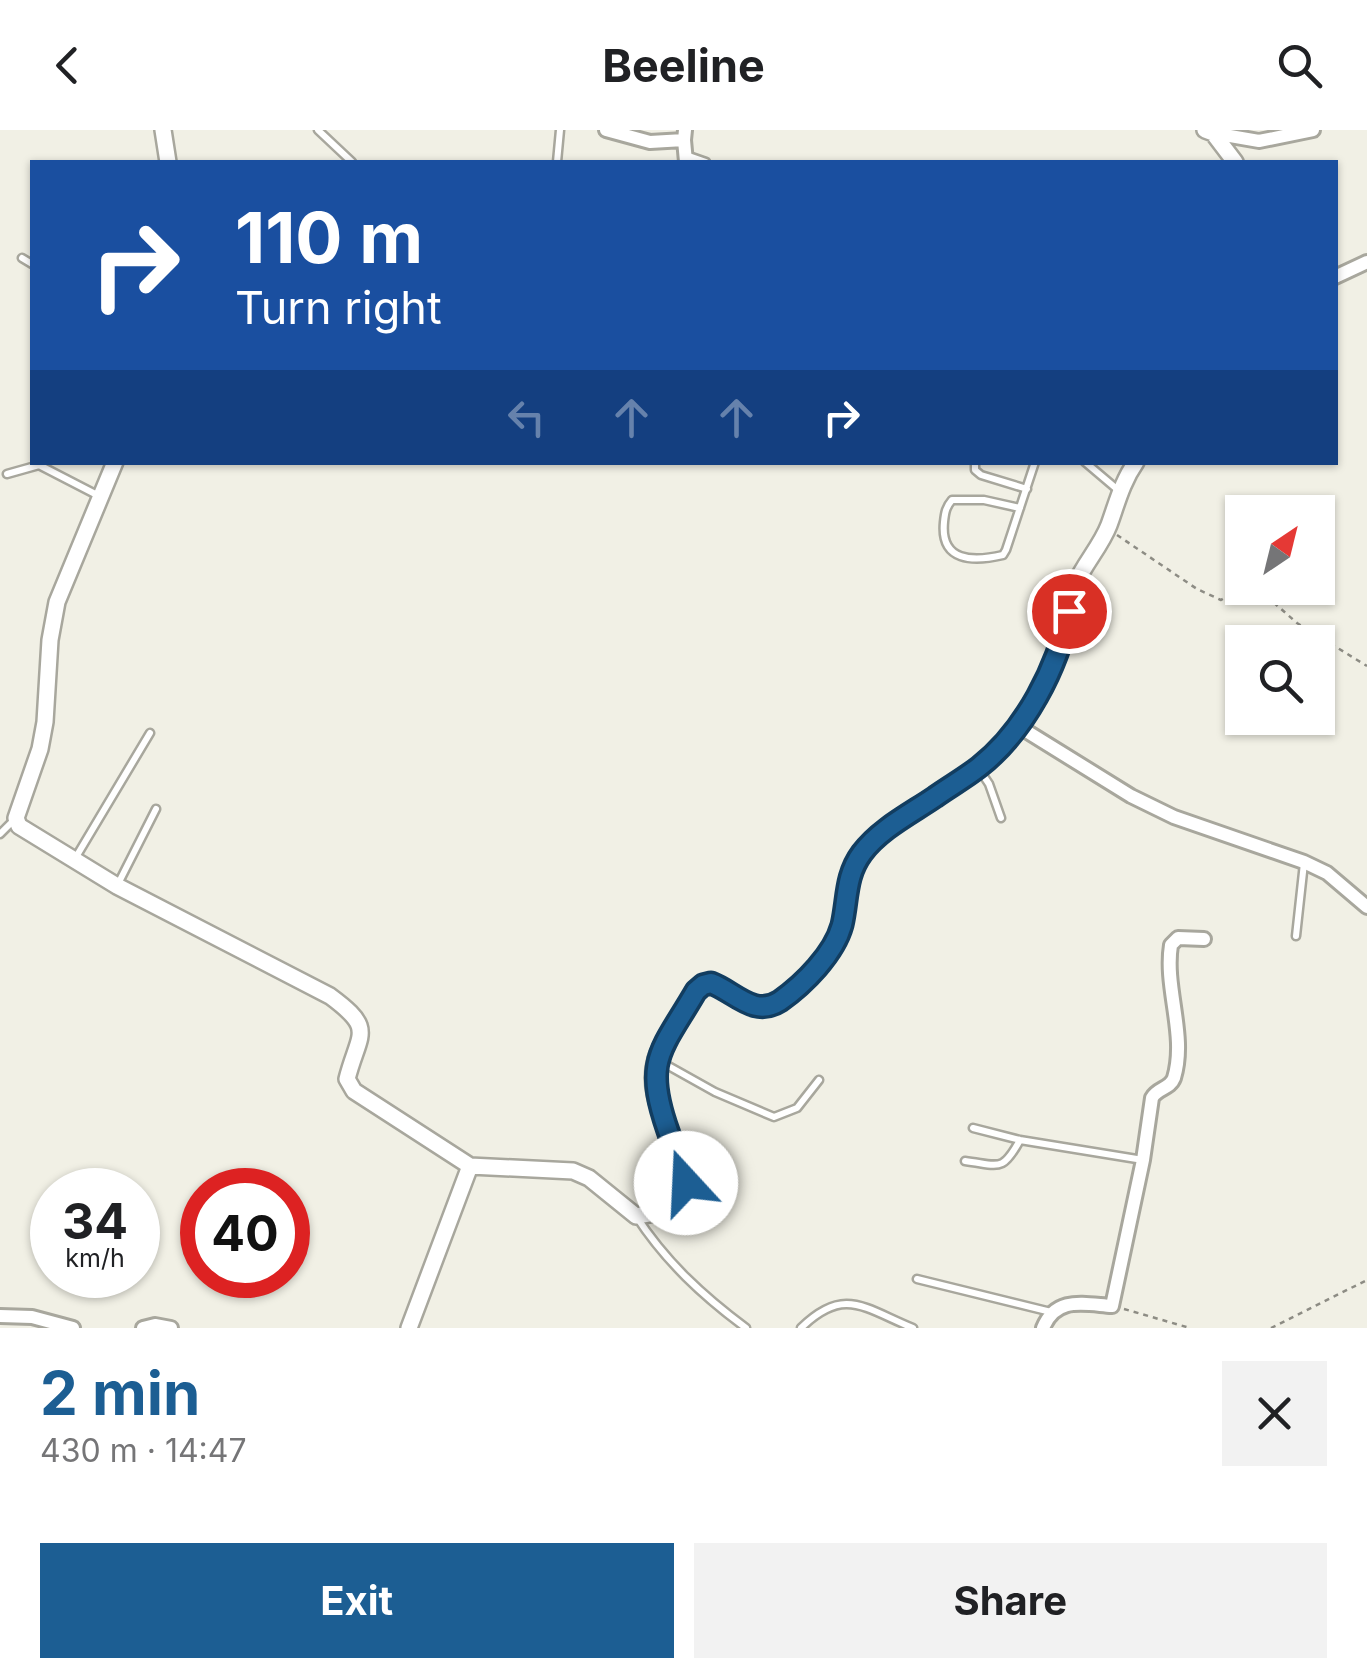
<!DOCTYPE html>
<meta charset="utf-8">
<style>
:root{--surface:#fff;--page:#f2f2f2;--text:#202124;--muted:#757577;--accent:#1c5e93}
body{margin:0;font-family:Inter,sans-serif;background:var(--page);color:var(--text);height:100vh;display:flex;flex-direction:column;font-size:38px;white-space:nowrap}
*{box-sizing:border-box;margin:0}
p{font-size:32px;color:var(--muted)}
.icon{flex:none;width:55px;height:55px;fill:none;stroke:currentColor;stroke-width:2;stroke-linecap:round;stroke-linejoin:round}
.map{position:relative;height:1198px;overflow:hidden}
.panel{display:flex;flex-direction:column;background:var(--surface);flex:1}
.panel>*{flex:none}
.banner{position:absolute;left:30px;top:30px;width:1308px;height:305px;border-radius:0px;box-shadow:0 2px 8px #0004;background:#1a4fa0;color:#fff;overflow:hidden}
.needle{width:65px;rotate:35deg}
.buttons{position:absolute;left:1225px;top:365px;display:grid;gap:20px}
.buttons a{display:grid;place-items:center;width:110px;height:110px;border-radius:0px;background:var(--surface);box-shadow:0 2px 8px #0004;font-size:50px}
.speed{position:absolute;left:30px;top:1038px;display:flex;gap:20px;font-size:50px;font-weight:700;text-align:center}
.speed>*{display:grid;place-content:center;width:130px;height:130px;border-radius:50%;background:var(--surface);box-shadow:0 2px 8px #0004;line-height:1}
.speed small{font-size:25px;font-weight:400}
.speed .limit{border:15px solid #d22;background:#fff;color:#111}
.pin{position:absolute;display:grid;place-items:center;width:85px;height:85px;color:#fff;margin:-42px;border:5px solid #fff;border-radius:50%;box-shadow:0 2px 10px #0007}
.me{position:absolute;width:110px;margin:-55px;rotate:340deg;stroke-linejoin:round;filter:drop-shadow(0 0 8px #0008)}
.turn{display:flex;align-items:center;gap:35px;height:210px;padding:0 40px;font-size:45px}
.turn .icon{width:130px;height:130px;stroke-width:2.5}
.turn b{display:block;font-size:70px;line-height:85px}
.lanes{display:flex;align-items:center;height:95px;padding:0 40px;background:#0003;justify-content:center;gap:50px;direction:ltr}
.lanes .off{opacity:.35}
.round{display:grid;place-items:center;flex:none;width:105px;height:105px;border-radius:0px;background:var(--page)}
.headline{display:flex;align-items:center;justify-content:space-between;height:170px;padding:0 40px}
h1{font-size:60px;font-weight:700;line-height:75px;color:var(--accent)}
.primary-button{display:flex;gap:20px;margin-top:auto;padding:20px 40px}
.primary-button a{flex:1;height:115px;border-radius:0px;background:var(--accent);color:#fff;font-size:40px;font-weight:700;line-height:115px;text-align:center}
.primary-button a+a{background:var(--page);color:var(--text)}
header{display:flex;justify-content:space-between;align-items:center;height:130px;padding:0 40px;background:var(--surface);font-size:45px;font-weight:700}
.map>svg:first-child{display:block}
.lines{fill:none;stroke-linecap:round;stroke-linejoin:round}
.service-casing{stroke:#a8a79d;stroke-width:11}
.minor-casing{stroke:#a8a79d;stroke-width:18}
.tertiary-casing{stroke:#a8a79d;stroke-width:20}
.path{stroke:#8d8c84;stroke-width:2.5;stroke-dasharray:5 5;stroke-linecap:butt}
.service{stroke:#fff;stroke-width:6}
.minor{stroke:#fff;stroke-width:12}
.tertiary{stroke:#fff;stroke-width:15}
.route-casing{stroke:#123d60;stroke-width:25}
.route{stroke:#1c5e93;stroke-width:18}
</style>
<header><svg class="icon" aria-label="back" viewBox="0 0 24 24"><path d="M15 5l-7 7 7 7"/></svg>Beeline<svg class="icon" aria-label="search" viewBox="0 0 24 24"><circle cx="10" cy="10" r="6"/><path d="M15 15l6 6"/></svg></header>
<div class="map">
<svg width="1367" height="1198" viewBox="0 0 1367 1198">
<rect width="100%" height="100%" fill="#f1f0e5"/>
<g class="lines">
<defs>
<path id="service" d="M 318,0 L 352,32
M 686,25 L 706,32
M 557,32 L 560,0
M 22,128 L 32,134
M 975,332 L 975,340 L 981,345 L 1027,359
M 1085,332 L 1118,360
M 7,344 L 39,335 L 101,367
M 1020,378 L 984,370 L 952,370 C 946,377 945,382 944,392 C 940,432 973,432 1003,425 L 1006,420 L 1035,332
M 979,639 L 989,654 L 1001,688
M 0,704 L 13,691
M 76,727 L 150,603
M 118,754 L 156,679
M 1296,806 L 1304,733
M 656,929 L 715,962 L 774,987 L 797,978 L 819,950
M 973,998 L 1020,1010 L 1143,1030
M 965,1031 C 999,1035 1002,1043 1020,1010
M 636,1086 C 666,1132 703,1166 746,1198
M 917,1149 L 1051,1182
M 801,1198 C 844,1156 864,1178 913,1198"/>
<path id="minor" d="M 606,0 L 650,12 L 684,10 L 685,0
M 1213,3 L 1259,11 L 1313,0
M 684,10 L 686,32
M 1335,147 L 1367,132
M 1018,596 L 1131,666 L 1174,687 L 1304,732 L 1327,743 L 1367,777
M 0,1186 L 32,1187 L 73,1198
M 143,1198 L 155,1195 L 171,1198
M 1043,1198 C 1056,1166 1083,1174 1112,1176 L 1143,1030 L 1152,968 C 1157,958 1170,959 1174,948 C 1187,905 1164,858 1171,815 L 1178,808 L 1204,809"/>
<path id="tertiary" d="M 163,0 L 168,32
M 1205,0 L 1213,3 L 1235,32
M 115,332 L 57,472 L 50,510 L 45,592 L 40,619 L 16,688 L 19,696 L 117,756 L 330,866 C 376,900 359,902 347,949 L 354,961 L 470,1036
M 409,1198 L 470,1036 L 573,1041 L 589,1048 L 636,1086 L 668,1081 L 682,1071 C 694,1021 641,980 656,929 C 662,909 685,880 697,861 L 703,855 L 711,853 C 727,859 742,876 758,877 C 774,878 785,866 796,856 C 810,842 828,828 837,811 C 851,780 841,745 865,718 C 910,669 979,652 1019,595 C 1036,569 1056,536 1064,507 C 1069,490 1069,471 1075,455 C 1084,434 1101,416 1109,395 C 1117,373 1122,352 1136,332"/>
</defs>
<use href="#service" class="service-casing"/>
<use href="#minor" class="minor-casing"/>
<use href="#tertiary" class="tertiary-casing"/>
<path class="path" d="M 1117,405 L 1197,459 L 1221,470 L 1233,463 L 1254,463 L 1272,471 L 1297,493 L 1367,536
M 1124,1179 L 1190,1198
M 1271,1198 L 1367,1150"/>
<use href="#service" class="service"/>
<use href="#minor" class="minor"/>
<use href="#tertiary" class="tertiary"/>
</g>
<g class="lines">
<defs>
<path id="route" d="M 686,1053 C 683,1033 674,1019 668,1001 C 643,930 661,921 696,861 L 703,855 L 711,853 C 735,862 754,888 780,871 C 804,854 834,824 842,795 C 848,769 845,746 862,723 C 880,699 910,684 935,667 C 949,657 965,648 979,637 C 1025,601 1058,537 1069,481"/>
</defs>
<use href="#route" class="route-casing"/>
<use href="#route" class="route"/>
</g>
</svg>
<div class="buttons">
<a><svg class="needle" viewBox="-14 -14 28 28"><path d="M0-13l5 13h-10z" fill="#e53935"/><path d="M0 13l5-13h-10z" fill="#757577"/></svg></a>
<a><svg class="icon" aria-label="search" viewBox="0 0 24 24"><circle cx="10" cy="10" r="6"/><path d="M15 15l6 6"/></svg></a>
</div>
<div class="speed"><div>34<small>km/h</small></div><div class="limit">40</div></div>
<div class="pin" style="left:1069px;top:481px;background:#d93025"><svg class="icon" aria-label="arrive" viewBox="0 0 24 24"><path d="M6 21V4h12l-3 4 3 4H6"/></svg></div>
<svg class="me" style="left:686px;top:1053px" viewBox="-20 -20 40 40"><circle r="19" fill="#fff"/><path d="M0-13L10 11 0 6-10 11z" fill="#1c5e93"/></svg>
<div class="banner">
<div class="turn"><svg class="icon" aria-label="right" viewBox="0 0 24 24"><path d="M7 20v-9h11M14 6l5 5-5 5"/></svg><div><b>110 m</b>Turn right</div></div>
<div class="lanes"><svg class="icon off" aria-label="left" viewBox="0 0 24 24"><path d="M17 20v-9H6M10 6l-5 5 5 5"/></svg><svg class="icon off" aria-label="ahead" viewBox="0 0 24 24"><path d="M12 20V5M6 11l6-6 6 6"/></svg><svg class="icon off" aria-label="ahead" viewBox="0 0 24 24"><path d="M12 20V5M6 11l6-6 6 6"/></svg><svg class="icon" aria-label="right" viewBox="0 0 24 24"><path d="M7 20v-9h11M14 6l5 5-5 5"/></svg></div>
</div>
</div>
<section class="panel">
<div class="headline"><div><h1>2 min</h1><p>430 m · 14:47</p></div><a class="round"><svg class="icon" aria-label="close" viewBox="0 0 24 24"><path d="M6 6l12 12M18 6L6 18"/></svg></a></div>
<div class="primary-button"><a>Exit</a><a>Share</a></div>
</section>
